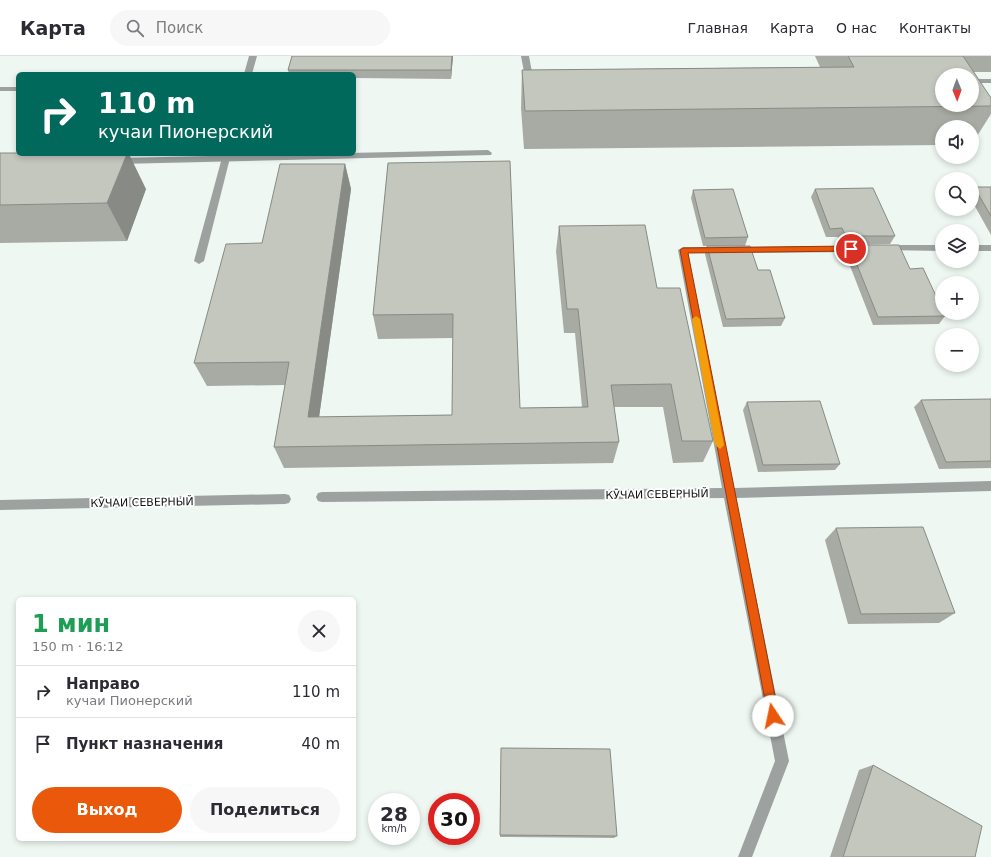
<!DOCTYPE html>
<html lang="ru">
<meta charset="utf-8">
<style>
:root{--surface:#fff;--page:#f7f7f7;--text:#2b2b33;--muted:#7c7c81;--line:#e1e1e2;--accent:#ea580c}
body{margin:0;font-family:"DejaVu Sans",sans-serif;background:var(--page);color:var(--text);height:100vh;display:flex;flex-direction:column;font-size:15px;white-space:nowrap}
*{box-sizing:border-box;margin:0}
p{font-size:13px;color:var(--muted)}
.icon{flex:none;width:22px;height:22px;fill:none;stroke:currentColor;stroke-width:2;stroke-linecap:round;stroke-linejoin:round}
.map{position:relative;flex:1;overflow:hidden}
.sheet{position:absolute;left:16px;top:541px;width:340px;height:244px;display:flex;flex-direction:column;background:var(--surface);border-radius:6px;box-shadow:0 2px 6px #0003}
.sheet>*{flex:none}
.top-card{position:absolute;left:16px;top:16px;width:340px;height:84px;border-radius:6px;box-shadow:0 2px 6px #0003;background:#00695c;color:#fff;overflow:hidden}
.needle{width:26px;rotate:179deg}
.controls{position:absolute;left:935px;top:12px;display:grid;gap:8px}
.controls a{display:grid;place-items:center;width:44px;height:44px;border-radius:50%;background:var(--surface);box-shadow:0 2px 6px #0003;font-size:20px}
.speed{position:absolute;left:368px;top:737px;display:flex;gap:8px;font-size:20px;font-weight:700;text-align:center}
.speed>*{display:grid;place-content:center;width:52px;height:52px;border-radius:50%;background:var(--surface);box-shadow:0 2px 6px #0003;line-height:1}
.speed small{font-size:10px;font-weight:400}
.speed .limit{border:6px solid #d22;background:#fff;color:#111}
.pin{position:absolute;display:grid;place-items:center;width:34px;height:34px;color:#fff;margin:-17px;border:2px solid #fff;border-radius:50%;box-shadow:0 1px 4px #0007}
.me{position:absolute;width:44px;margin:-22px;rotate:349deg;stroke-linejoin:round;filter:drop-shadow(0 0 3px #0008)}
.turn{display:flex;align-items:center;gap:14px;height:84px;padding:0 16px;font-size:18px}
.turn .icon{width:52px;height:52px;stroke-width:2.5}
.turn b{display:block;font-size:28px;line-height:34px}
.round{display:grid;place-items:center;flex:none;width:42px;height:42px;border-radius:21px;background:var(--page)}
.headline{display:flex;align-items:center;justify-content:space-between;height:68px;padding:0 16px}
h1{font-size:24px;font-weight:800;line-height:30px;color:#1e9e55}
.button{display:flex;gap:8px;margin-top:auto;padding:8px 16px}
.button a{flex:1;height:46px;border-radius:24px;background:var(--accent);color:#fff;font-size:16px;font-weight:800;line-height:46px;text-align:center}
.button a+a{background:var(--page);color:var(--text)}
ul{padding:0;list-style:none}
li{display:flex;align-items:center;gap:12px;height:52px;padding:0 16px;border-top:1px solid var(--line)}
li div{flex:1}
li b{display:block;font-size:15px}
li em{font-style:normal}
header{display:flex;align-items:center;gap:24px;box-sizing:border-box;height:56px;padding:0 20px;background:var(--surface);border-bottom:1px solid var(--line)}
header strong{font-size:19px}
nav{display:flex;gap:22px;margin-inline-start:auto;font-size:14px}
.search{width:280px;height:36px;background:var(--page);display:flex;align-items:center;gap:10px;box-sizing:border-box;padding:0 14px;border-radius:22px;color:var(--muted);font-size:15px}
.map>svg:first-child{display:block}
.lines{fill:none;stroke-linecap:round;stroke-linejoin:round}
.service{fill:#9da2a1;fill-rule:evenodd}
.minor{fill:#9da2a1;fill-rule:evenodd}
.wall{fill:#a8aba3}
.shaded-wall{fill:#888b85}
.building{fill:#c3c7be;stroke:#888b85;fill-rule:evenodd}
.route{fill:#ea580c;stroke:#983908}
.slow{fill:#f59e0b}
.labels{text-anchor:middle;stroke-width:4;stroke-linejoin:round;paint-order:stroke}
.street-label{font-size:11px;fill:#121513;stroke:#fff}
</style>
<header>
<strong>Карта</strong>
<div class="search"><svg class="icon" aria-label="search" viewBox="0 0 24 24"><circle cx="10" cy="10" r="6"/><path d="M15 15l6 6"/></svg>Поиск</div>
<nav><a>Главная</a><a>Карта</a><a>О нас</a><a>Контакты</a></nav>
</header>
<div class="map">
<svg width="991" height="801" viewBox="0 0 991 801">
<rect width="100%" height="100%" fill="#eef7f1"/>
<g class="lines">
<path class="service" d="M 521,0 L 529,0 L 534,27 L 533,29 L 530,29 L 526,27 Z
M 972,23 L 991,23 L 991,27 L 972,27 Z
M 488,94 L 492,97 L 491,99 L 119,108 L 115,105 L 119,102 Z"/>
<path class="minor" d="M 249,0 L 257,0 L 252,18 L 244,18 Z
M 0,31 L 18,31 L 18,35 L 0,35 Z
M 223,98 L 231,98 L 204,205 L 199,208 L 194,205 Z
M 887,189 L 942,189 L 942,195 L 884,194 L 883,192 L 884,190 Z
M 972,189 L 991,189 L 991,195 L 972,195 Z
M 862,190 L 867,193 L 862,196 L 737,197 L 732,194 L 737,191 Z
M 683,191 L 720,191 L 725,194 L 720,197 L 688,197 L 734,432 L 991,425 L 991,435 L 736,442 L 789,705 L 752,801 L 738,801 L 775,705 L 724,442 L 322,446 L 318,445 L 316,441 L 318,437 L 322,436 L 722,432 L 678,194 Z
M 285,438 L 289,439 L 291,443 L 289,447 L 285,448 L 0,454 L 0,444 Z"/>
</g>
<path class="wall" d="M 292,0 L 453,0 L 451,23 L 354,22 L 354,18 L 289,18 L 288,14 Z
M 815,0 L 991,0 L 991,16 L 974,16 L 991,50 L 991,58 L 972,88 L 972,71 L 942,71 L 942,89 L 524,93 L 521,52 L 522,14 L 820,11 Z
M 0,97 L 146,133 L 127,185 L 0,187 Z
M 388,107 L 520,352 L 582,351 L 575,277 L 564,277 L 556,195 L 559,170 L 657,232 L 713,385 L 703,406 L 673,407 L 663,351 L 614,351 L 619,386 L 613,407 L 284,412 L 274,391 L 285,329 L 207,330 L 194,307 L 262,187 L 345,108 L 351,133 L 319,361 L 452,359 L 453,282 L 378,283 L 373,259 Z
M 974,131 L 991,131 L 991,179 L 972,145 L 972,134 Z
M 815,133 L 895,180 L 890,188 L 841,189 L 838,181 L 826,181 L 811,141 Z
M 693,134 L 748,181 L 745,190 L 758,214 L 785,262 L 781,270 L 723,271 L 705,198 L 707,190 L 703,190 L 691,142 Z
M 849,189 L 910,213 L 945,260 L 939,268 L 873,269 L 845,197 Z
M 991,343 L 991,412 L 939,413 L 914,351 L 921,344 Z
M 747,346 L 840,408 L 835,414 L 758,416 L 743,354 Z
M 836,472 L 955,557 L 939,567 L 848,568 L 825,484 Z
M 501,692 L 617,780 L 614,782 L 500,781 Z
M 873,709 L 975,801 L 830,801 L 859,714 Z"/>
<path class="shaded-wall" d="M 452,0 L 453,0 L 451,23 L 451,14 Z
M 127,98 L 129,98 L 146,133 L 127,185 L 107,147 Z
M 345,108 L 351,133 L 316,383 L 308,361 Z"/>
<path class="building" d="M 292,0 L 452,0 L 451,14 L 288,14 Z
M 848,0 L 963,0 L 991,42 L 991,50 L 525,55 L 522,14 L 854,11 ZM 942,19 L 972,19 L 972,49 L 942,49 Z
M 0,97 L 18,97 L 18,98 L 127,98 L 107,147 L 0,149 Z
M 510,105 L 520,352 L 588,351 L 578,253 L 567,253 L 559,170 L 645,169 L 657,232 L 680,232 L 713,385 L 682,385 L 671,328 L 611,329 L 619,386 L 274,391 L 289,306 L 194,307 L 226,188 L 262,187 L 280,108 L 345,108 L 308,361 L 452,359 L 453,258 L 373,259 L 388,107 Z
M 974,131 L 991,131 L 991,160 Z
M 873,132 L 895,180 L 846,180 L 842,172 L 830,173 L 815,133 Z
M 733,133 L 748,181 L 705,182 L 693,134 Z
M 849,189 L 899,189 L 910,213 L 923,212 L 942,253 L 942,257 L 944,257 L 945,260 L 878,261 Z
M 707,190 L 750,190 L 758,214 L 770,214 L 785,262 L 726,263 Z
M 991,343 L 991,405 L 946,406 L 921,344 Z
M 820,345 L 840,408 L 763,409 L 747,346 Z
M 923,471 L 955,557 L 861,558 L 836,472 Z
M 501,692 L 610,693 L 617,780 L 500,779 Z
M 873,709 L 982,770 L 975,801 L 843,801 Z"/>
<path class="route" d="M 851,190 L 854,193 L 851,195 L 688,197 L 779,660 L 777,664 L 773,665 L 769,664 L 768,660 L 680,194 L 683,192 Z"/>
<path class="slow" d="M 696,260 L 700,263 L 724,389 L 720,393 L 715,389 L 692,263 Z"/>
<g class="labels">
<g class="street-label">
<text transform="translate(657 438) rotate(-1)" y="4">КӮЧАИ СЕВЕРНЫЙ</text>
<text transform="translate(142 446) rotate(-1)" y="4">КӮЧАИ СЕВЕРНЫЙ</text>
</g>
</g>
</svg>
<div class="controls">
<a><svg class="needle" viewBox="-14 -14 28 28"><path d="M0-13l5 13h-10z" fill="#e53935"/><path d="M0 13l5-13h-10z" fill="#7c7c81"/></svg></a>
<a><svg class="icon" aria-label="sound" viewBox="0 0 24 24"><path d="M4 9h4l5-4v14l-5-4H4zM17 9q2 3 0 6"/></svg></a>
<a><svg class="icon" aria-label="search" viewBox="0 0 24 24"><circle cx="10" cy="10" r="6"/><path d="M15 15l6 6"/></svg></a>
<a><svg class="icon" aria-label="layers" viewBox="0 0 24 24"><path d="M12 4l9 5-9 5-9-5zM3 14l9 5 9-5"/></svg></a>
<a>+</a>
<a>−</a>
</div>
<div class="speed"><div>28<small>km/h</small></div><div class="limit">30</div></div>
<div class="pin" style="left:851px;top:193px;background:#d93025"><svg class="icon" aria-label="arrive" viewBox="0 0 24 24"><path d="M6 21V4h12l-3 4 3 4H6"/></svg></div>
<svg class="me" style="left:773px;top:660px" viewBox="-20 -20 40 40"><circle r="19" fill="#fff"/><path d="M0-13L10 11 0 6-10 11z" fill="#ea580c"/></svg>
<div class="top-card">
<div class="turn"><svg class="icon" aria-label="right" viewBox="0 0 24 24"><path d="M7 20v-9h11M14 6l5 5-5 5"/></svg><div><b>110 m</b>кучаи Пионерский</div></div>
</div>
<section class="sheet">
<div class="headline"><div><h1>1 мин</h1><p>150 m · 16:12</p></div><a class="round"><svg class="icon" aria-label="close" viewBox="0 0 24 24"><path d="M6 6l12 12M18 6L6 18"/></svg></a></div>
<ul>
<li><svg class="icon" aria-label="right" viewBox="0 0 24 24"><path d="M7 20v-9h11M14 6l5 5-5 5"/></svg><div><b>Направо</b><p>кучаи Пионерский</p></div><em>110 m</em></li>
<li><svg class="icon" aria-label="arrive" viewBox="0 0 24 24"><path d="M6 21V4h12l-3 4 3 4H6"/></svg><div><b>Пункт назначения</b></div><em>40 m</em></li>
</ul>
<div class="button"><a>Выход</a><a>Поделиться</a></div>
</section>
</div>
